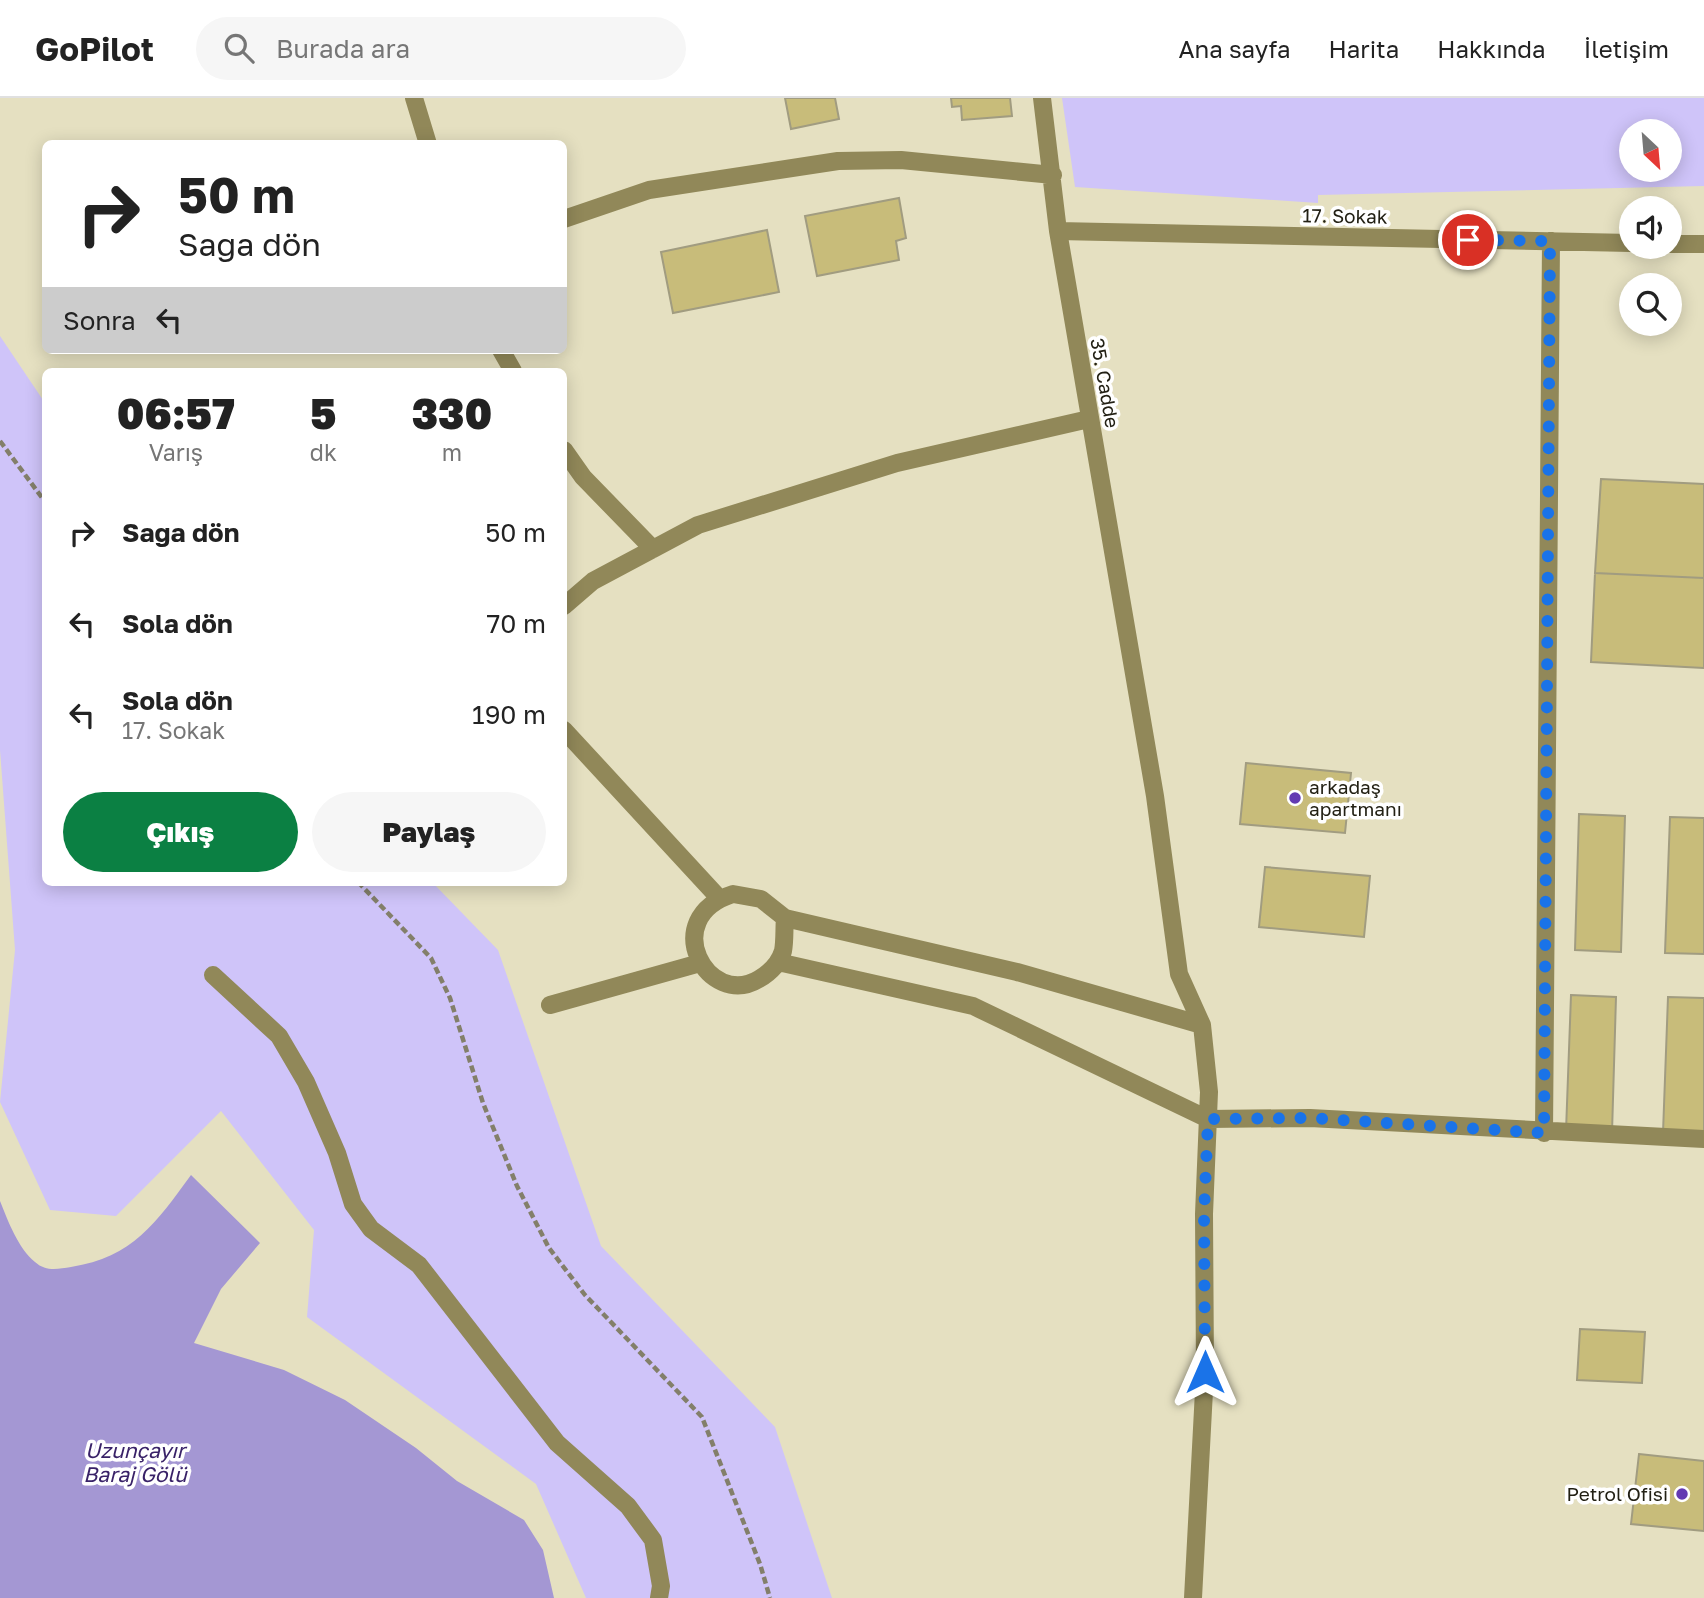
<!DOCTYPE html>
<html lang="tr">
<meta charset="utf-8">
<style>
:root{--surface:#fff;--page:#f6f6f6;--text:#222;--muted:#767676;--line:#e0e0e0;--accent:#0b8043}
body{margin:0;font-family:"Golos Text",sans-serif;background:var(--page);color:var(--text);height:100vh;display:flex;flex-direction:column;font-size:26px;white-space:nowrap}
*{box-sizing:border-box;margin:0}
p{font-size:23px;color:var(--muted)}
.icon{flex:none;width:38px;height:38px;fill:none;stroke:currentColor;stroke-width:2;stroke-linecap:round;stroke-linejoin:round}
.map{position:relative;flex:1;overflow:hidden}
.details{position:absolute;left:42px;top:270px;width:525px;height:518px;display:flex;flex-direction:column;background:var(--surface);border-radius:10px;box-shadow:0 4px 18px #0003}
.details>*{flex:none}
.hud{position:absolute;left:42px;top:42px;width:525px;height:214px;border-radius:10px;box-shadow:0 4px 18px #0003;background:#fff;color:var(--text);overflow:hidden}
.needle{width:46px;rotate:154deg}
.tools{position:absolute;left:1619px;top:21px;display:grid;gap:14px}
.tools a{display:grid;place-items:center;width:63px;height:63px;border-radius:50%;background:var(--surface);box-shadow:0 4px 18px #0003;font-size:35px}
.pin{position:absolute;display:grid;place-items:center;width:60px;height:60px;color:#fff;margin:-30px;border:4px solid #fff;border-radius:50%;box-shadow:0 2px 7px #0007}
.me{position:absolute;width:77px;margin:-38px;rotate:0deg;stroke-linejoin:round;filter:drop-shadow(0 0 5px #0008)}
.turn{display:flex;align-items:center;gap:24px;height:147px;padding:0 21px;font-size:32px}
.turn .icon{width:91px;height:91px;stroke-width:2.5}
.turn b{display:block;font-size:49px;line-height:60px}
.then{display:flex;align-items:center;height:66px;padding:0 21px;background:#0003;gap:14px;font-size:26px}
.eta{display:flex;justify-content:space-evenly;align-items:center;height:119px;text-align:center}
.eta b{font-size:42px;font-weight:800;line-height:49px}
.action{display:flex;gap:14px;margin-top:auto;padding:14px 21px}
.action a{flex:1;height:80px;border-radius:42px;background:var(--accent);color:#fff;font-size:28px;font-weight:800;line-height:80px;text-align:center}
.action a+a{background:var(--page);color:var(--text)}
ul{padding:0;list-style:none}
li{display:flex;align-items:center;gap:21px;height:91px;padding:0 21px}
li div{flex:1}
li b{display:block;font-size:26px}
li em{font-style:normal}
header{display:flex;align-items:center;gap:42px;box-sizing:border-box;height:98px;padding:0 35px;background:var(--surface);border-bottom:2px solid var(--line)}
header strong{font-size:33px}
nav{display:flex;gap:38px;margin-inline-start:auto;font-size:24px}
.search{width:490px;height:63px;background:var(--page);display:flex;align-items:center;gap:18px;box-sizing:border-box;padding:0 24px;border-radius:38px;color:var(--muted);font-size:26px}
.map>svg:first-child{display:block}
.green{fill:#cfc4f9;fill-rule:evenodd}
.water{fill:#a497d3}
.building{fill:#c8bc7a;stroke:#a19c80;stroke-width:2}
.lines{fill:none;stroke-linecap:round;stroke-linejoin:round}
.path{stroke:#837f6a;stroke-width:4.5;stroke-dasharray:7 3.5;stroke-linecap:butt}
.minor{stroke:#918859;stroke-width:18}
.route{stroke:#1a73e8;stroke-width:12;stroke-dasharray:0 21.6}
.poi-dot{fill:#633ab2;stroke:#fff;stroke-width:2.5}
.labels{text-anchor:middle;stroke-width:7;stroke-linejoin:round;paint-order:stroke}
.street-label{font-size:19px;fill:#222014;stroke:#fff}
.poi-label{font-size:19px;fill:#222014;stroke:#fff;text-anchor:start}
.water-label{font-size:21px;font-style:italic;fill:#392268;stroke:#fff}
</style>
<header>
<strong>GoPilot</strong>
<div class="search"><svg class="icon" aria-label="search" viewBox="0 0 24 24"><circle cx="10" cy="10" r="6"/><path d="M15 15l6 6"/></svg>Burada ara</div>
<nav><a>Ana sayfa</a><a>Harita</a><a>Hakkında</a><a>İletişim</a></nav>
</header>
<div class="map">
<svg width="1704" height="1500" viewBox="0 0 1704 1500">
<rect width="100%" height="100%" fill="#e5e0c1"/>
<path class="green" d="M 1062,0 L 1704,0 L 1704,88 L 1318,97 L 1318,105 L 1075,89 ZM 1631,33 L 1670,33 L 1670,72 L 1631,72 Z
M 0,238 L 45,305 L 46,784 L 432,784 L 498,852 L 601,1148 L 775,1329 L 832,1500 L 586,1500 L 536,1386 L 307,1219 L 314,1132 L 221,1013 L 116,1118 L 50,1112 L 0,1004 L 15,852 L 0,652 Z"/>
<path class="water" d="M 191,1077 L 260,1145 L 221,1191 L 194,1245 L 284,1272 L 345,1302 L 416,1350 L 457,1383 L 524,1422 L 543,1452 L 554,1500 L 0,1500 L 0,1103 C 8,1123 18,1150 35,1164 C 46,1174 58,1171 71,1169 C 133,1159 156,1125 191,1077 Z"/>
<path class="building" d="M 785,0 L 835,0 L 839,21 L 791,31 Z
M 951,0 L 1010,0 L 1012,18 L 962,22 L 961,8 L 952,9 Z
M 899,100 L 906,140 L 896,143 L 899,162 L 817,178 L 805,118 Z
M 767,132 L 779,194 L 673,215 L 661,154 Z
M 1601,381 L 1704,386 L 1704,480 L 1595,475 Z
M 1595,475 L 1704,480 L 1704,570 L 1591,564 Z
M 1246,665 L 1351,675 L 1345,735 L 1240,726 Z
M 1579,716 L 1625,718 L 1621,854 L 1575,852 Z
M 1670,719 L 1704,720 L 1704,856 L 1665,855 Z
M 1265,769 L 1370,778 L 1364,839 L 1259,829 Z
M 1571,897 L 1616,899 L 1612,1035 L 1566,1033 Z
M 1668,899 L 1704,900 L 1704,1037 L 1663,1035 Z
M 1580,1231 L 1645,1234 L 1642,1285 L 1577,1282 Z
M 1639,1356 L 1704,1363 L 1704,1433 L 1631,1426 Z"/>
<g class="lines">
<path class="path" d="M 0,343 L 46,405
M 358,784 L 431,860 L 450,900 L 483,1005 L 517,1088 L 549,1150 L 585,1197 L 702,1319 L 760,1466 L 770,1500"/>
<path class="minor" d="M 414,0 L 428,46
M 1042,0 L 1058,133 L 1155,698 L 1179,876 L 1202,927 L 1209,994 L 1204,1116 L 1205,1274 L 1193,1500
M 564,121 L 649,92 L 838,63 L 901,62 L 1053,77
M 1058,133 L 1631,145
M 1670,146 L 1704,146
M 501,252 L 513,273
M 564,352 L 583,379 L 653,451
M 564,508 L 593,483 L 698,427 L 897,365 L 1089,321
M 564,632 L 719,800
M 733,796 L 761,801 L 785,820 C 784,830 785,843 783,853 C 779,866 771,874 759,881 C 708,912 657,820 733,796 Z
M 785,820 L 1017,874 L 1202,927
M 778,864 L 973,908 L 1208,1021 L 1310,1020 L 1704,1041
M 213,877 L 279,938 L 306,984 L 337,1055 L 353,1106 L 371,1131 L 419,1167 L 557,1345 L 628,1408 L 653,1442 L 661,1488 L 659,1500
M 550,907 L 700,865
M 1544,1035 L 1551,143"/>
</g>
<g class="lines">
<path class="route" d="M 1205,1274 L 1204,1116 L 1208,1021 L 1310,1020 L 1544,1035 L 1550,143 L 1468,142"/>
</g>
<g class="poi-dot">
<circle cx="1295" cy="700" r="7"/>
<circle cx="1682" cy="1396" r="7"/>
</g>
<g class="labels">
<g class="street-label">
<text transform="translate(1345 118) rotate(1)" y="7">17. Sokak</text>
<text transform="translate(1105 285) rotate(80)" y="7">35. Cadde</text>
</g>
<g class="poi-label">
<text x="1309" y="696">arkadaş<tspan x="1309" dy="22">apartmanı</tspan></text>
<text x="1668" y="1403" text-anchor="end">Petrol Ofisi</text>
</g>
<g class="water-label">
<text x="135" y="1360">Uzunçayır<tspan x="135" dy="24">Baraj Gölü</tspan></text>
</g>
</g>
</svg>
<div class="tools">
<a><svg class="needle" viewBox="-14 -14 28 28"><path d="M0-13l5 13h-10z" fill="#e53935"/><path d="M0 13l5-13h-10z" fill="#767676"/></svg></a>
<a><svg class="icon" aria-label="sound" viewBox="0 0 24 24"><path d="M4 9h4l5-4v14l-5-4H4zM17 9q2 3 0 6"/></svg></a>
<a><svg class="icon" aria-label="search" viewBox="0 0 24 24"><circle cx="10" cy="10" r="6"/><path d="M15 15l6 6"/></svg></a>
</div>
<div class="pin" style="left:1468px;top:142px;background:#d93025"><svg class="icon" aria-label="arrive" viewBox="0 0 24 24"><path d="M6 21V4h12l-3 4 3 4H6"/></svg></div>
<svg class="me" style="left:1205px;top:1274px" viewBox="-20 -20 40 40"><path d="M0-17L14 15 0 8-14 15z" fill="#1a73e8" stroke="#fff" stroke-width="4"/></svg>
<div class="hud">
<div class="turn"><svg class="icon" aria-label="right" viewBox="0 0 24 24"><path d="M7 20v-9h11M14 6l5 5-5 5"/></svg><div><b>50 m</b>Sağa dön</div></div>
<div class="then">Sonra<svg class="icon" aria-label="left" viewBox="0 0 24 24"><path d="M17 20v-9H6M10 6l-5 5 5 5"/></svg></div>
</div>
<section class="details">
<div class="eta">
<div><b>06:57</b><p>Varış</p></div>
<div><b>5</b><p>dk</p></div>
<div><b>330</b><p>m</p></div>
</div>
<ul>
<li><svg class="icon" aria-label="right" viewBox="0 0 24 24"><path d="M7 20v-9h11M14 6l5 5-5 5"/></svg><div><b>Sağa dön</b></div><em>50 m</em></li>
<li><svg class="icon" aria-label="left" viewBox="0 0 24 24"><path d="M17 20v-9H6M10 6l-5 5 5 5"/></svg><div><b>Sola dön</b></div><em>70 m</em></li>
<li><svg class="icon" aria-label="left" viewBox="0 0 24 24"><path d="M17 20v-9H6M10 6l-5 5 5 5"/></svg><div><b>Sola dön</b><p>17. Sokak</p></div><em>190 m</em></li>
</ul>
<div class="action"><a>Çıkış</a><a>Paylaş</a></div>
</section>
</div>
